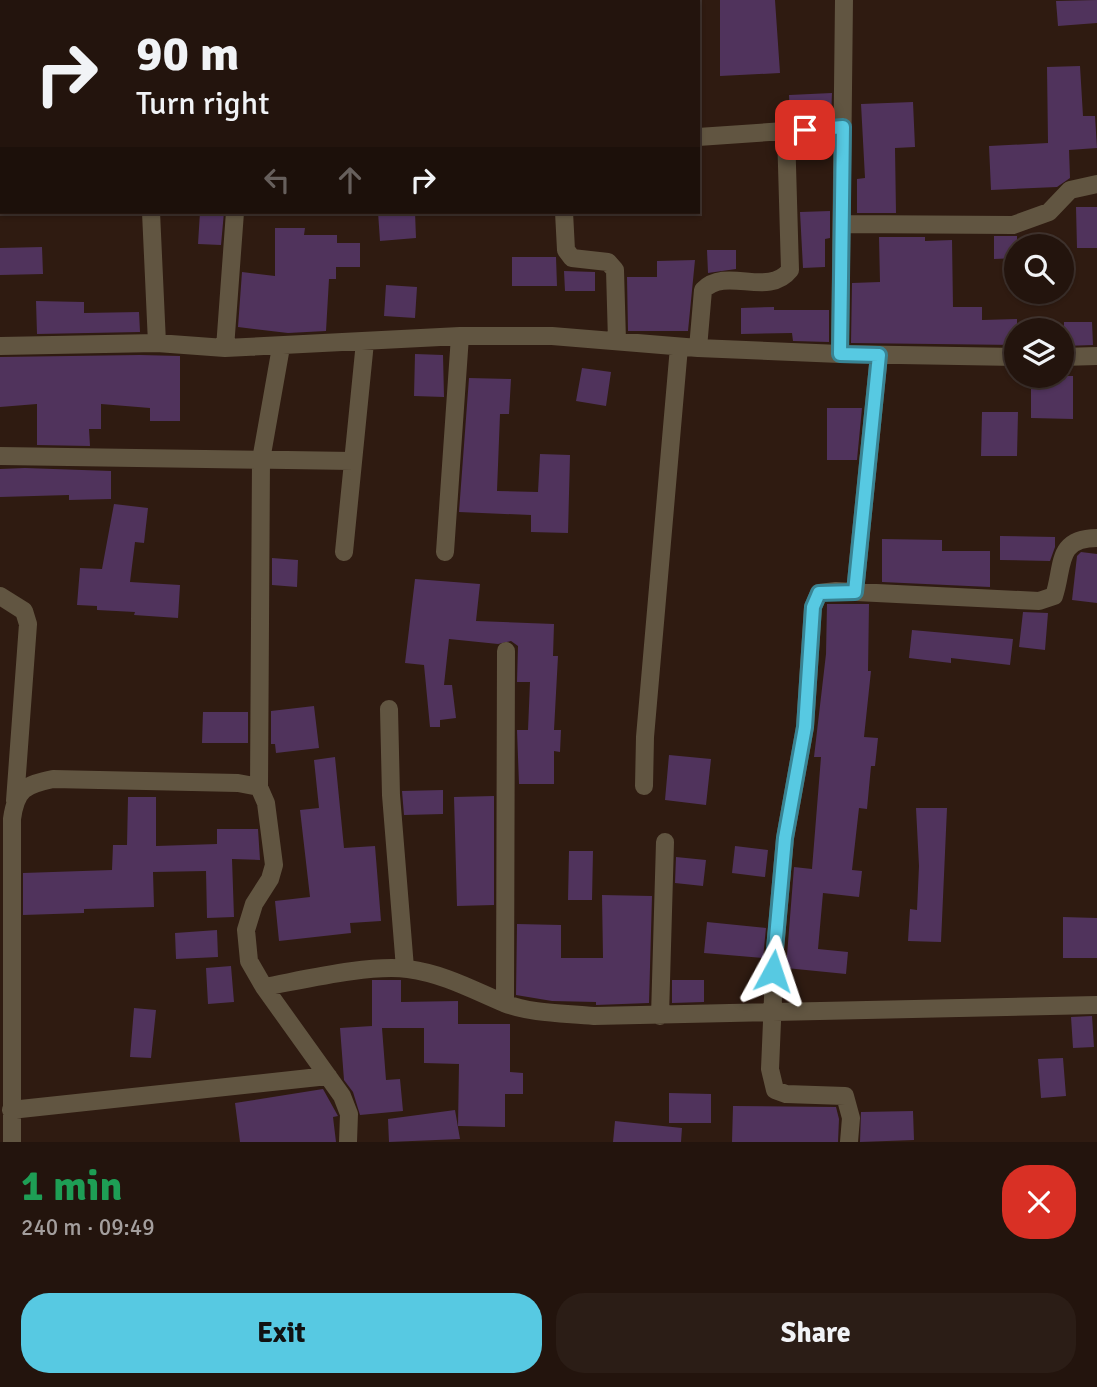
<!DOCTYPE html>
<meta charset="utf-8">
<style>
:root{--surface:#23140d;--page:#2b1d16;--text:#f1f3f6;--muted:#a39e9d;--line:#40332e;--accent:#57c9e2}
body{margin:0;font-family:Signika,sans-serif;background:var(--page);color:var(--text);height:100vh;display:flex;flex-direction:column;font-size:26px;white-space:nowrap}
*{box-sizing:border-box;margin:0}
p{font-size:23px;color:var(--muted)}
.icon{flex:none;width:38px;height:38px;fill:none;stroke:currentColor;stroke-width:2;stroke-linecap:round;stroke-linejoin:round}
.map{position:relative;height:1142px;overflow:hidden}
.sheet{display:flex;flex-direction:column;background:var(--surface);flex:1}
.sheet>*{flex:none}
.hud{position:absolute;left:0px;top:0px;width:700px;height:214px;box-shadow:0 2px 5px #0004,0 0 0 2px var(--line);background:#23140d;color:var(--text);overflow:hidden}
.controls{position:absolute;left:1004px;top:234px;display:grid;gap:14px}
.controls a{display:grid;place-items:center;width:70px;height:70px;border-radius:50%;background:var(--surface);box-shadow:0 2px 5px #0004,0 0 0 2px var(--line);font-size:35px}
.pin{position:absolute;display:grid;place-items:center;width:60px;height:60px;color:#fff;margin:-30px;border-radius:14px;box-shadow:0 4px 10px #0006}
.me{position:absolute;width:77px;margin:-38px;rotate:5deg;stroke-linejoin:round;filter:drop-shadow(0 0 5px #0008)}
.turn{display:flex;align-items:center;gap:24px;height:147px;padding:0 21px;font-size:32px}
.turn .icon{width:91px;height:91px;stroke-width:2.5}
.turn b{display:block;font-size:49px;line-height:60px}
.lanes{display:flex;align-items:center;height:66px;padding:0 21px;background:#0003;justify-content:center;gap:35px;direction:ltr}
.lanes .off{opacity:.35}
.round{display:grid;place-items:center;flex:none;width:74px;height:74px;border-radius:28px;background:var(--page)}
.headline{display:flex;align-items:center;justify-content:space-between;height:119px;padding:0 21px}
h1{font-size:42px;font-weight:700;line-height:52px;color:#1e9e55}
.primary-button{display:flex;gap:14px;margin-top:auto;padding:14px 21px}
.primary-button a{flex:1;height:80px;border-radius:28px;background:var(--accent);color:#111;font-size:28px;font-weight:700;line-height:80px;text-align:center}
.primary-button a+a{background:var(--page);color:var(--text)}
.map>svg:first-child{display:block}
.building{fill:#50335c}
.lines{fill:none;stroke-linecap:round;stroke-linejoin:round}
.street{stroke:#615541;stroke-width:18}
.route-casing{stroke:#398393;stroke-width:18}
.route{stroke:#57c9e2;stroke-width:12}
</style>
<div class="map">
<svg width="1097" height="1142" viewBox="0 0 1097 1142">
<rect width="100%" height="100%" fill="#2f1b11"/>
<path class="building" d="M 720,0 L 775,0 L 780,73 L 720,76 Z
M 1097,0 L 1097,23 L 1058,26 L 1056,1 Z
M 1080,66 L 1083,116 L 1095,116 L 1097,148 L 1069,150 L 1070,178 L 1057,187 L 991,190 L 989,146 L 1048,143 L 1047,67 Z
M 832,93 L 831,116 L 790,119 L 789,95 Z
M 913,102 L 915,147 L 895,148 L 896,213 L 857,213 L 857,179 L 865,178 L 861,104 Z
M 1076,207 L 1097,207 L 1097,248 L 1077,248 Z
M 830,211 L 830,238 L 825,239 L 825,267 L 803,268 L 800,212 Z
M 200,212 L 224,212 L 221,245 L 198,244 Z
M 378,212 L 415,212 L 416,238 L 380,241 Z
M 275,228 L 305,228 L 304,235 L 337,235 L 337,243 L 360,243 L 360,267 L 336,267 L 336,279 L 329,279 L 326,331 L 288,333 L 238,327 L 242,272 L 275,276 Z
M 994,236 L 1017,236 L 1017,258 L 994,259 Z
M 879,237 L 925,237 L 925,241 L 952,240 L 953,307 L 982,307 L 982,320 L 1017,319 L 1017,345 L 851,343 L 852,283 L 880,282 Z
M 42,247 L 43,274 L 0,275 L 0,248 Z
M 707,250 L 736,250 L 736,269 L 708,273 Z
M 512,257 L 556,257 L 557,286 L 512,286 Z
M 695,260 L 688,331 L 628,331 L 627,277 L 657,277 L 657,261 Z
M 564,271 L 595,272 L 595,291 L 565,291 Z
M 386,285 L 417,287 L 415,318 L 384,316 Z
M 36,301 L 84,302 L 84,313 L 139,312 L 140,332 L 37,334 Z
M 774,307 L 774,310 L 829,310 L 829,342 L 793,341 L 792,333 L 741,334 L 741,308 Z
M 1064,322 L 1092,322 L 1093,345 L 1064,346 Z
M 415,354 L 443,355 L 444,397 L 414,396 Z
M 140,355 L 180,356 L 180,421 L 150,421 L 150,408 L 101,404 L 101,429 L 89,429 L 90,446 L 37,445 L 37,404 L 0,407 L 0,357 Z
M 582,368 L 611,372 L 606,406 L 576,401 Z
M 1031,376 L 1073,376 L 1073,419 L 1031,418 Z
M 469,378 L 511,379 L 509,414 L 500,414 L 497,491 L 538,492 L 540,454 L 570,455 L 568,533 L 531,532 L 531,515 L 459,512 Z
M 827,408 L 862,408 L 857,460 L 827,460 Z
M 982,412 L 1018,412 L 1017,456 L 981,456 Z
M 25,468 L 111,471 L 111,499 L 69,500 L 69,495 L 0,497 L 0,469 Z
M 114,504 L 148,508 L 144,543 L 135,542 L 130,582 L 180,585 L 178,618 L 134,615 L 135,612 L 97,610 L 97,606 L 77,605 L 80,568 L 102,569 Z
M 1000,536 L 1055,537 L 1055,547 L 1050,561 L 1000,560 Z
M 882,539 L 942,540 L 942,551 L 990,551 L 990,587 L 882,582 Z
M 1081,552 L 1097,554 L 1097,603 L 1072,600 L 1077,556 Z
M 272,558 L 298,560 L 297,587 L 272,585 Z
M 415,579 L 480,584 L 476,621 L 554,624 L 553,656 L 558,656 L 554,730 L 561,730 L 560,752 L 554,751 L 554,784 L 519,784 L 517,730 L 528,730 L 530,682 L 517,682 L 518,646 L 511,641 L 498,644 L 449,639 L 444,685 L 452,685 L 456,718 L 440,720 L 440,727 L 430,727 L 424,665 L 405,663 Z
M 827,604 L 869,604 L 868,671 L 871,671 L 864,737 L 878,738 L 875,766 L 871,766 L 867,809 L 859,808 L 852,870 L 862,871 L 859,897 L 823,893 L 818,949 L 848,952 L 846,974 L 786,968 L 794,867 L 812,869 L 821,757 L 814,757 L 826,654 Z
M 1023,612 L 1048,613 L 1045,650 L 1019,647 Z
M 912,630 L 1013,639 L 1010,665 L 951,658 L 951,663 L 909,658 Z
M 314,706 L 319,748 L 276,753 L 275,744 L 271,744 L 271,711 Z
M 203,712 L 248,712 L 248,743 L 202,743 Z
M 669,755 L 711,759 L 706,805 L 665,800 Z
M 335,757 L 344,848 L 375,846 L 381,921 L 350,923 L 351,933 L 279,941 L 275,901 L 310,897 L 300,810 L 319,808 L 314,760 Z
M 443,790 L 443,814 L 404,815 L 402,791 Z
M 494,796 L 494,905 L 457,906 L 454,797 Z
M 128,797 L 156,797 L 156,846 L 217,844 L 217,829 L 258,829 L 260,860 L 232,859 L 234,917 L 207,918 L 206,871 L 153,872 L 154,907 L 84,909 L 84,913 L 23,915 L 23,873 L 112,870 L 113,845 L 127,845 Z
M 916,808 L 947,808 L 941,942 L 908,941 L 910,909 L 917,910 L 919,866 Z
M 735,846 L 768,850 L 765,877 L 732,873 Z
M 569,851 L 593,851 L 592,900 L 568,900 Z
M 676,857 L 706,860 L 703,886 L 675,883 Z
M 602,895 L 652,896 L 649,1003 L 596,1005 L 596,1002 L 552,1001 L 516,995 L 517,924 L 561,925 L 561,958 L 603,958 Z
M 1063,917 L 1097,918 L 1097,958 L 1063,958 Z
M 707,922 L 766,928 L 763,958 L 704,953 Z
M 217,930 L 218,957 L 176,959 L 175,933 Z
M 231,966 L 234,1002 L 208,1004 L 206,968 Z
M 372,980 L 401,980 L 401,1002 L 458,1001 L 458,1024 L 510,1024 L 510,1072 L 523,1073 L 523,1094 L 505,1094 L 505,1127 L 458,1126 L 459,1064 L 424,1063 L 424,1028 L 382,1028 L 386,1080 L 400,1079 L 403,1111 L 360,1115 L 353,1092 L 344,1080 L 340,1028 L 372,1026 Z
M 672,980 L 704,980 L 704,1002 L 672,1003 Z
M 134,1008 L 156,1010 L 151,1058 L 130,1057 Z
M 1092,1016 L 1094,1047 L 1073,1048 L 1071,1017 Z
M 1063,1058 L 1066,1096 L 1041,1098 L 1038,1059 Z
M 323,1089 L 338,1116 L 333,1117 L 336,1142 L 240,1142 L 235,1103 Z
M 669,1093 L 711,1094 L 711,1123 L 669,1123 Z
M 733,1106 L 836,1107 L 839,1119 L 838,1142 L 732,1142 Z
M 455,1110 L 460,1139 L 389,1142 L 388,1119 Z
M 913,1111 L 914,1140 L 860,1142 L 861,1112 Z
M 615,1121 L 682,1128 L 681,1142 L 613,1142 Z"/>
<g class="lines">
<path class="street" d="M 115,2 L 115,0
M 524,2 L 524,0
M 698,137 L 843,127
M 151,212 L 157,343
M 564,212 L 566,250 L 572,258 L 608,262 L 615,270 L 617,341
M 843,224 L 1013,225 L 1049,212 L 1070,190 L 1097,184
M 0,346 L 157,343 L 225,348 L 460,336 L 552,336 L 698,348 L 840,354 L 844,0
M 225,348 L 235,212
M 698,348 L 703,290 C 727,266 768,298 790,270 L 786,131
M 840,354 L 1017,357
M 1062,357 L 1097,356
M 0,456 L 353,461
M 344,552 L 365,342
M 445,552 L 460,336
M 855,592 L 879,355
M 0,596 L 24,611 L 28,624 L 15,801
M 389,709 L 391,795 L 405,968
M 644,786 L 645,737 L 679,347
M 259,787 L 261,460 L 281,347
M 264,987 C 303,980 369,964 408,969 C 444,974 471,989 504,1003 C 532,1014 565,1013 594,1016 L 1097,1005
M 505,1003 L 506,651
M 660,1016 L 665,842
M 11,1110 L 328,1076
M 12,1142 L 12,819 C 16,789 25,785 53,779 L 238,783 L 259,787 L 266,803 L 274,865 L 270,879 L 254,904 L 246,930 L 249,961 L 264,987 L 342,1096 L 349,1114 L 348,1142
M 849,1142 L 851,1118 L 845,1096 L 786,1094 L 775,1090 L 770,1069 L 775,950 L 785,838 L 805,727 L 813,607 L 819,593 L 836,591 L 1039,601 L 1054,596 C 1064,567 1055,538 1097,538"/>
</g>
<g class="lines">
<defs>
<path id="route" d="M 773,971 L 785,838 L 805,727 L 813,607 L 819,593 L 855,592 L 879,355 L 840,354 L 843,127 L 805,130"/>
</defs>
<use href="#route" class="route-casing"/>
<use href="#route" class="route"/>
</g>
</svg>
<div class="controls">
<a><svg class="icon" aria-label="search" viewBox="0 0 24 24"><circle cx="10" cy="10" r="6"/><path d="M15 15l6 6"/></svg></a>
<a><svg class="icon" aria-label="layers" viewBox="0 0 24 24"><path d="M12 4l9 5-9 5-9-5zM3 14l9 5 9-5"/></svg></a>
</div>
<div class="pin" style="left:805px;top:130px;background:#d93025"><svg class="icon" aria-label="arrive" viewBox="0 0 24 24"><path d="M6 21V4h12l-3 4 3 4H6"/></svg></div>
<svg class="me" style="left:773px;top:971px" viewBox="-20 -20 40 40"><path d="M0-17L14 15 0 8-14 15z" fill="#57c9e2" stroke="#fff" stroke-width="4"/></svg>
<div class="hud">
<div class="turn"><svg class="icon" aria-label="right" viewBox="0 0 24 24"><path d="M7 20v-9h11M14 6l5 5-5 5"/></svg><div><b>90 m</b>Turn right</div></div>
<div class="lanes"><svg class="icon off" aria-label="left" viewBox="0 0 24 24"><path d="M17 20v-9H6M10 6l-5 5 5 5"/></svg><svg class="icon off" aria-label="ahead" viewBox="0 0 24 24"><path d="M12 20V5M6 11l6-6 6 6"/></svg><svg class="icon" aria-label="right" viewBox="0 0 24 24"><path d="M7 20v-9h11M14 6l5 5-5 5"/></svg></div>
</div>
</div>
<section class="sheet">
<div class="headline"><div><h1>1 min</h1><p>240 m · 09:49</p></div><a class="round" style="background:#d93025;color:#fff"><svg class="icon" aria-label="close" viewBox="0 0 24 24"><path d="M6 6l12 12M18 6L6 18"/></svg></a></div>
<div class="primary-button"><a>Exit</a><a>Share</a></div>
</section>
